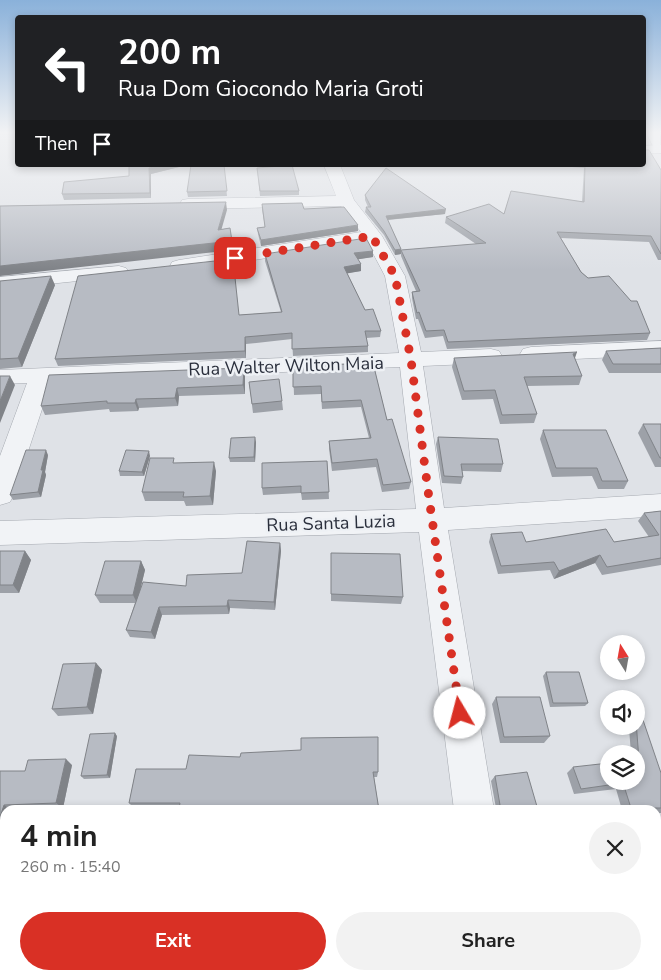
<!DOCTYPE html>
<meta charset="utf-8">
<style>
:root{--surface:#fff;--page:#f2f2f2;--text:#222;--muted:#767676;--accent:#d93025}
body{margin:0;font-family:"Nunito Sans",sans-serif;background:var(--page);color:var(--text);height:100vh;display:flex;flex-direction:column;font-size:19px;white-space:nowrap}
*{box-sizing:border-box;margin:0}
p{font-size:16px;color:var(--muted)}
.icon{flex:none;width:28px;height:28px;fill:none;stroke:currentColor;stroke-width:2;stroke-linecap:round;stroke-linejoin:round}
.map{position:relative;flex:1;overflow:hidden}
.sheet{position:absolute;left:0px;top:805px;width:661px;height:175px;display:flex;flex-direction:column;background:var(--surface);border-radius:15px 15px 0 0;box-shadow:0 2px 8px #0003}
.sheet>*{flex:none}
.banner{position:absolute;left:15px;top:15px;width:631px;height:152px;border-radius:5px;box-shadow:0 2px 8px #0003;background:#202124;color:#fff;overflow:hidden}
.needle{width:32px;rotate:349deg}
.controls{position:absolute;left:600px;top:635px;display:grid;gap:10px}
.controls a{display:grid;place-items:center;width:45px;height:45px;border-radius:50%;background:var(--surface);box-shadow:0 2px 8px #0003;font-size:25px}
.pin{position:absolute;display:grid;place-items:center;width:42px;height:42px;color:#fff;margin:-21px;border-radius:10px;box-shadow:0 2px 8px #0006}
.me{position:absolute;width:55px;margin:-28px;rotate:352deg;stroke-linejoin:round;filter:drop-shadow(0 0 4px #0008)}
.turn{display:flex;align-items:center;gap:18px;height:105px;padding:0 20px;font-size:22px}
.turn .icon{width:65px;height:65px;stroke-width:2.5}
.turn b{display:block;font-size:35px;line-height:42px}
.then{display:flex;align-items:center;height:48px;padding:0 20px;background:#0003;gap:10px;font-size:19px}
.round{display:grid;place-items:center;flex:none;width:52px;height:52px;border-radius:26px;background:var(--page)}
.headline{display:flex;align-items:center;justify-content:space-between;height:85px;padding:0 20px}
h1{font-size:30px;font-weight:700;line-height:38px}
.action{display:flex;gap:10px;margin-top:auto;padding:10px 20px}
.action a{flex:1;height:58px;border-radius:30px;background:var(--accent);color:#fff;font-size:20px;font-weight:700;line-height:58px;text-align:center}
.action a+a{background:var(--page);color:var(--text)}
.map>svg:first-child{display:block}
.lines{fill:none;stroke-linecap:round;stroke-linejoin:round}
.minor-casing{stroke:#a5a9b0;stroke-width:1}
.tertiary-casing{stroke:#a5a9b0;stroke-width:1}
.minor{fill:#f1f3f6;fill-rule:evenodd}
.tertiary{fill:#f1f3f6;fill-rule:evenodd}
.wall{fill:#9da1a8}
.shaded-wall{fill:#808388}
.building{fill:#b7bbc3;stroke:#808388}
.route{stroke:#d93025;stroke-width:9;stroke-dasharray:0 16.2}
.labels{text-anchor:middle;stroke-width:5;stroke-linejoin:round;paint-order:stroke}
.street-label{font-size:18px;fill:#2a2f3c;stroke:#eef1f5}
</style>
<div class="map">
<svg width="661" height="980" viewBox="0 0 661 980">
<rect width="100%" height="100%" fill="#dfe2e7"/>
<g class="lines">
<defs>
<path id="minor" d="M 661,145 L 661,153 L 644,154 L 644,146 Z
M 324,165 L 340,165 L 354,200 L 382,236 L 405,276 L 421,352 L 491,349 L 499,351 L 502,356 L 499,361 L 491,363 L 423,366 L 444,508 L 661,494 L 661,516 L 448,530 L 494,810 L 454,810 L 419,532 L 0,545 L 0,521 L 416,509 L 400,367 L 51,382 L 14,494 L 10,502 L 0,505 L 0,456 L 27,383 L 0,384 L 0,370 L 399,353 L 385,276 L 367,242 L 179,272 L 172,270 L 170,266 L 172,262 L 179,260 L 361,232 L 341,206 L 188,209 L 182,208 L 180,204 L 182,200 L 188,199 L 336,196 Z
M 119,266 L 126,268 L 129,272 L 126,276 L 0,289 L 0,277 Z
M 661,341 L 661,355 L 531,361 L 523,359 L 520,354 L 523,349 L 531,347 Z
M 656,854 L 661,854 L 661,896 L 656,896 Z
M 0,882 L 5,882 L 5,926 L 0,926 Z"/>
<path id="tertiary" d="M 646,132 L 660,132 L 661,153 L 656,152 Z"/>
</defs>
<use href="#minor" class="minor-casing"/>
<use href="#tertiary" class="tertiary-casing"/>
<use href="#minor" class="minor"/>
<use href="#tertiary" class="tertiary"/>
</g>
<path class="wall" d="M 645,150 L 661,170 L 661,260 L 658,260 L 649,242 L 561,238 L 581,272 L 650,333 L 647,340 L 447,349 L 443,336 L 425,338 L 418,319 L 416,319 L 412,298 L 412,292 L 416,291 L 401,256 L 401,254 L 395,255 L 384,235 L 365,212 L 366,207 L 368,207 L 365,200 L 365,195 L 445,214 L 388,220 L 401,250 L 476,244 L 445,223 L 446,217 L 504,214 L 582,201 L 584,168 L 547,165 L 644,165 Z
M 129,165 L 187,165 L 151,174 L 151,198 L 64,200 L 62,194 L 129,176 Z
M 224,166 L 227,196 L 188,197 L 187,192 Z
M 257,168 L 299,191 L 299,195 L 260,196 Z
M 262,209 L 304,209 L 358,231 L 261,246 L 258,234 L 257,228 L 265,227 Z
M 373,251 L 373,257 L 358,259 L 361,264 L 361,271 L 347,273 L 365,310 L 381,331 L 380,337 L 366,338 L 368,346 L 368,352 L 293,356 L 292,339 L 246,344 L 246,358 L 58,366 L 55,359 L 239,315 L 281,312 L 265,261 L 265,254 Z
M 0,281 L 55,285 L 22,367 L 0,369 Z
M 661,348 L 661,373 L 609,373 L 602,360 L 606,351 Z
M 454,358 L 575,358 L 582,376 L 579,385 L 527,386 L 537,414 L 534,423 L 500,424 L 493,399 L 462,400 L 452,367 Z
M 373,363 L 387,420 L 411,482 L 409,489 L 382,492 L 376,467 L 332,471 L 329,449 L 329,441 L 369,438 L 361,407 L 322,409 L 321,394 L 294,395 L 293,366 Z
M 245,376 L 245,394 L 179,396 L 178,406 L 139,408 L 138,411 L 110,412 L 109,409 L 45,415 L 41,406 Z
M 249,382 L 282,401 L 283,410 L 253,413 Z
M 643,424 L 661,424 L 661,467 L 655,467 L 638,433 Z
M 543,430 L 628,481 L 624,489 L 598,489 L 592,476 L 552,477 L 540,439 Z
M 438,437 L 503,464 L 501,472 L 462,471 L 463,477 L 461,484 L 442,483 L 436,444 Z
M 256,442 L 255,462 L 230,462 L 229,458 Z
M 48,455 L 45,472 L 46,475 L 41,497 L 13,500 L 10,495 Z
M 150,456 L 144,476 L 120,476 L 119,471 Z
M 327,461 L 329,499 L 302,500 L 301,493 L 263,495 L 262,488 Z
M 175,463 L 216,471 L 213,505 L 186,506 L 184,501 L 145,501 L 142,492 Z
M 661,511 L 661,565 L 602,575 L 595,563 L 554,579 L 550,570 L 498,574 L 489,542 L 491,534 L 526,542 L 614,542 L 649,537 L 638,521 L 644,513 Z
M 280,543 L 281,551 L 275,610 L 230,608 L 229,614 L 162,615 L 155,639 L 130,637 L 126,630 L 135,603 L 100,603 L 95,595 L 141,561 L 145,570 L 141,586 L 186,586 L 242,573 Z
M 0,551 L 25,551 L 31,560 L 19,593 L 0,593 Z
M 331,553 L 403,597 L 401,604 L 331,601 Z
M 96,663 L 102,670 L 93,714 L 58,716 L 52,709 Z
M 546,672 L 588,703 L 585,706 L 550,707 L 543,676 Z
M 496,697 L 550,736 L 544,743 L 500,743 L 492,704 Z
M 636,721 L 661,773 L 661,813 L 656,813 L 656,810 L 622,810 L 616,789 L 574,794 L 567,773 L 573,767 L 636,781 L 636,754 L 631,754 L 629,728 L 631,726 L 636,726 Z
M 117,736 L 110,778 L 84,779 L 81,776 Z
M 72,765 L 63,808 L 5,810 L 5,832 L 0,832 L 0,771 L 25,771 Z
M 136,769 L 378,772 L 377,777 L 374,777 L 379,810 L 181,810 L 179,808 L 180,807 L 134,808 L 129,803 Z
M 495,776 L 538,810 L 494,810 L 496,808 L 491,781 Z
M 661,889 L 661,980 L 593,980 L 593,979 L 589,979 L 588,975 L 656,975 L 656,891 Z
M 379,975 L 495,975 L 496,980 L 380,980 Z"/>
<path class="shaded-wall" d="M 164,165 L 187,165 L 151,174 L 151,198 L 150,193 L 149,168 Z
M 226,202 L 227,210 L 219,238 L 218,230 Z
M 446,209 L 445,214 L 385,220 L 386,216 Z
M 358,225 L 358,231 L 261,246 L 261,240 Z
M 230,228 L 233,250 L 0,276 L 0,266 Z
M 401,249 L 401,254 L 395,255 L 395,250 Z
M 373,251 L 373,257 L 354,260 L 354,253 Z
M 361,264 L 361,271 L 344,274 L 344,267 Z
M 51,276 L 55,285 L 22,367 L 18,358 Z
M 245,337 L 246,344 L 246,358 L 245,351 Z
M 577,352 L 574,361 L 573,354 Z
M 244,368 L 245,376 L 245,394 L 243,385 Z
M 10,376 L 15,385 L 0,423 L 0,401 Z
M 177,388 L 179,396 L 178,406 L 175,398 Z
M 136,399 L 139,408 L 138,411 L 135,403 Z
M 255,437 L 256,442 L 255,462 L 254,457 Z
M 46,450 L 48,455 L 45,472 L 46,475 L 41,497 L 38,492 L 41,470 Z
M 149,451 L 150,456 L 144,476 L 142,472 Z
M 214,462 L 216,471 L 213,505 L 210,496 Z
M 280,543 L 281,551 L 275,610 L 274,602 Z
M 25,551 L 31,560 L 19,593 L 13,585 Z
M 600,555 L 595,563 L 554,579 L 559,571 Z
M 141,561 L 145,570 L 137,603 L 133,595 Z
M 228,600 L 230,608 L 229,614 L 227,606 Z
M 159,607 L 162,615 L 155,639 L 151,632 Z
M 96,663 L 102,670 L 93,714 L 87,707 Z
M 115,733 L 117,736 L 110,778 L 107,775 Z
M 66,759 L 72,765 L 63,808 L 56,803 Z
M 4,805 L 12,810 L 5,810 L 5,832 L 0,829 L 0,817 Z
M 228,975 L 231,975 L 231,980 L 228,980 Z"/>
<path class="building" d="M 644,141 L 645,150 L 649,150 L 661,170 L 661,254 L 651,236 L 557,232 L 581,272 L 588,278 L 609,276 L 631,301 L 637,301 L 650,333 L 448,342 L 444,330 L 426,331 L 419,312 L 417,313 L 412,292 L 420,291 L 401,250 L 486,243 L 446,217 L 489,204 L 504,214 L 511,191 L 584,202 L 585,165 L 644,165 Z
M 129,165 L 164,165 L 149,168 L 150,193 L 62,194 L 64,182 L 129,176 Z
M 191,165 L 224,165 L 227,191 L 187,192 Z
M 292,165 L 299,191 L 260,191 L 257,168 Z
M 386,168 L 446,209 L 386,216 L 401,249 L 395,250 L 384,231 L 366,207 L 371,207 L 365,195 Z
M 226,202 L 218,230 L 230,228 L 232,241 L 0,266 L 0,206 Z
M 302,203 L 304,209 L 344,207 L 358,225 L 261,240 L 257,228 L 265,227 L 262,204 Z
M 366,238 L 373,251 L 354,253 L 361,264 L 344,267 L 365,310 L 373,309 L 381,331 L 365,331 L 368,346 L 292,349 L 292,333 L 245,337 L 245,351 L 55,359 L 78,276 L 233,259 L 239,315 L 282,312 L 265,254 Z
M 51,276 L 18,358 L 0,359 L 0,281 Z
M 661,348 L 661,364 L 613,364 L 606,351 Z
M 577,352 L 573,354 L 582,376 L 524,377 L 537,414 L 502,415 L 495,390 L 464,391 L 454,358 Z
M 373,363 L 387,420 L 392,419 L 411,482 L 383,485 L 377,459 L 332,463 L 329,441 L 371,438 L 361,400 L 322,402 L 321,386 L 293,387 L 293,366 Z
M 244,368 L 243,385 L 177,388 L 175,398 L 136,399 L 135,403 L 107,403 L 107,401 L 41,406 L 49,375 Z
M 0,376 L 10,376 L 0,401 Z
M 279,379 L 282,401 L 252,404 L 249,382 Z
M 643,424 L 661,424 L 661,458 L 660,458 Z
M 543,430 L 606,430 L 628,481 L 602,481 L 597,468 L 556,468 Z
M 255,437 L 254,457 L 229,458 L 231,438 Z
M 438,437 L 498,439 L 503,464 L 461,464 L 463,477 L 444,476 Z
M 26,450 L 46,450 L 41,470 L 43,470 L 38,492 L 10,495 Z
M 126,450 L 149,451 L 142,472 L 119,471 Z
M 150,458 L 174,458 L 173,463 L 214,462 L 210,496 L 183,497 L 184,492 L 142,492 Z
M 327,461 L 329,492 L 301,493 L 301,486 L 262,488 L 262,463 Z
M 661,511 L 661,558 L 607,567 L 600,555 L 559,571 L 554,562 L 501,566 L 491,534 L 522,532 L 526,542 L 606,529 L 614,542 L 659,535 L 644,513 Z
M 247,541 L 280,543 L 274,602 L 228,600 L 227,606 L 159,607 L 151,632 L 126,630 L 143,582 L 186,586 L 187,575 L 242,573 Z
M 0,551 L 25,551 L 13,585 L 0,585 Z
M 331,553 L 400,554 L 403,597 L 331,594 Z
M 105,561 L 141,561 L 133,595 L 95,595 Z
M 96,663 L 87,707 L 52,709 L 63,664 Z
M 546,672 L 579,672 L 588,703 L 553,703 Z
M 496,697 L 540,697 L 550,736 L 504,737 Z
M 643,720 L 661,773 L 661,808 L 631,808 L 623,783 L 581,789 L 573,767 L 609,763 L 609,781 L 636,781 L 636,760 L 639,760 L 636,721 Z
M 115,733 L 107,775 L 81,776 L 90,734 Z
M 378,737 L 378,772 L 373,772 L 379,810 L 230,810 L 179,808 L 180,803 L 129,803 L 136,769 L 186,769 L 189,755 L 240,757 L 241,753 L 301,750 L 301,738 Z
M 66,759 L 56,803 L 4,805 L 0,817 L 0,771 L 25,771 L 28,760 Z
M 527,772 L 538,810 L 497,810 L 497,807 L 500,805 L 495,776 Z
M 661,898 L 661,980 L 606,980 L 605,978 L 602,978 L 600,975 L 656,975 L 656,899 Z
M 5,966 L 5,975 L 228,975 L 228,980 L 0,980 L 0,967 Z
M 382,975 L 495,975 L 496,980 L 382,980 Z"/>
<linearGradient id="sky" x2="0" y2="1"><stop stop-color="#8ab1da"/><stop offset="0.49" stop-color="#f1f2f4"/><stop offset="1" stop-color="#f1f2f4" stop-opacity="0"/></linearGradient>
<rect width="661" height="270" fill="url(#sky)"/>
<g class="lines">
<path class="route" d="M 235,258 L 372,236 L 395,276 L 411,360 L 429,498 L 460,713"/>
</g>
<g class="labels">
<g class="street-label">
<text transform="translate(286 366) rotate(-2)" y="6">Rua Walter Wilton Maia</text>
<text transform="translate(331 523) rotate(-2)" y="6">Rua Santa Luzia</text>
</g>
</g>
</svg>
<div class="controls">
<a><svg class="needle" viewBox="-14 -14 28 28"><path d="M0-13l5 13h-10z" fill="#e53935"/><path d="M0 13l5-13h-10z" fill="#767676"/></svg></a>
<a><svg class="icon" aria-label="sound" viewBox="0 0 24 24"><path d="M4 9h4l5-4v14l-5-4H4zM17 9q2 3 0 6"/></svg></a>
<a><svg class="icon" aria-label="layers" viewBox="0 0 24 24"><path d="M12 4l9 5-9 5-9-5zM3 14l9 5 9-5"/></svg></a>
</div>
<div class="pin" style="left:235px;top:258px;background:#d93025"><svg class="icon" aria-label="arrive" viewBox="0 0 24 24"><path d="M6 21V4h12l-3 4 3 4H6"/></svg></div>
<svg class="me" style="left:460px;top:713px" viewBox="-20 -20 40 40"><circle r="19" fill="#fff"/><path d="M0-13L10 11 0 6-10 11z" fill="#d93025"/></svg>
<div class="banner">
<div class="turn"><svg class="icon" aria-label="left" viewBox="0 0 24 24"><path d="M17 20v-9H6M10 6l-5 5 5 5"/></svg><div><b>200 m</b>Rua Dom Giocondo Maria Groti</div></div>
<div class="then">Then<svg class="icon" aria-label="arrive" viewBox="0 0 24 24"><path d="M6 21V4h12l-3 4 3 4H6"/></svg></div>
</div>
<section class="sheet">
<div class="headline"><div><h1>4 min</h1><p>260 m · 15:40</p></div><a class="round"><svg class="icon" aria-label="close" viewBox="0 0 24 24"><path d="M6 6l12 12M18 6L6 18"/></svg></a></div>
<div class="action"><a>Exit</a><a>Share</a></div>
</section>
</div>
